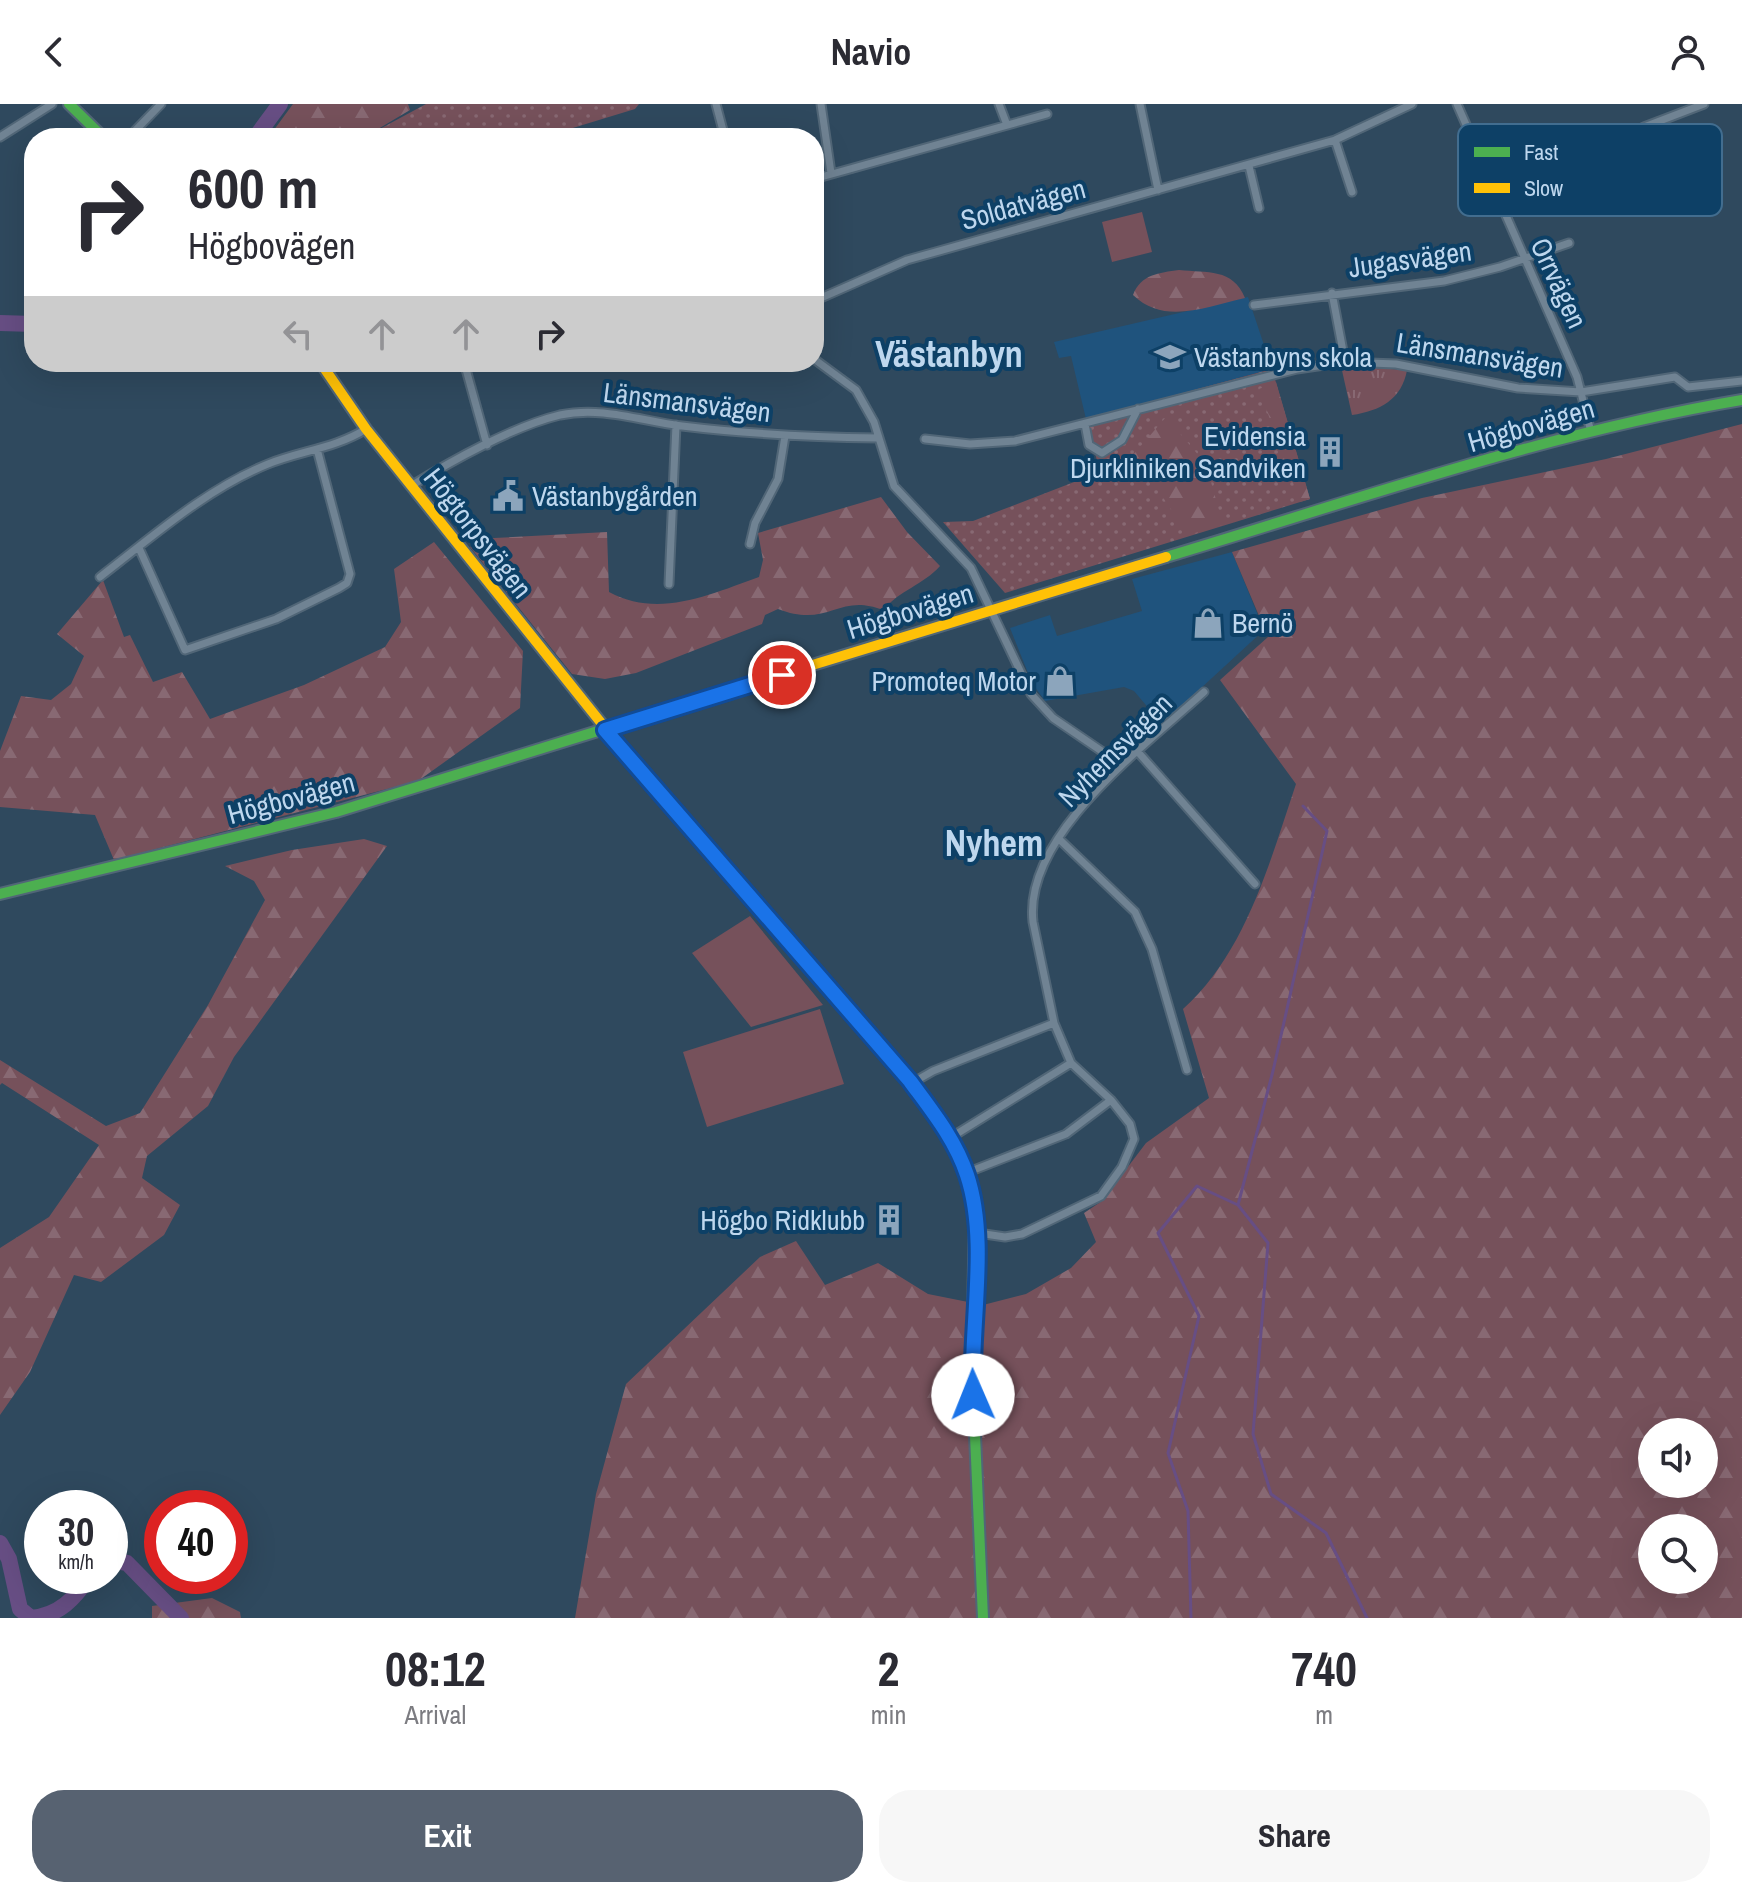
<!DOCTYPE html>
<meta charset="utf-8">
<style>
:root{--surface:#fff;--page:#f7f7f7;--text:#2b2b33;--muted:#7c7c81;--accent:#576271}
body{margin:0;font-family:"Archivo Narrow",sans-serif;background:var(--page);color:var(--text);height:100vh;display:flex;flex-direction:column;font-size:30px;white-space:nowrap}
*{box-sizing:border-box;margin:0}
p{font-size:26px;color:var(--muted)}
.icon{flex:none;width:44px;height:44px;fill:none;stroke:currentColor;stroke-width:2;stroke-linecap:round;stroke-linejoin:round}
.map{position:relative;height:1514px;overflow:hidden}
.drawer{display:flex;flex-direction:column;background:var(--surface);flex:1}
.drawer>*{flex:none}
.top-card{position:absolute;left:24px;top:24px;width:800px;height:244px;border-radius:32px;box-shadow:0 8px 32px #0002;background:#fff;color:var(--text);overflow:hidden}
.fabs{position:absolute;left:1638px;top:1314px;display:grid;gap:16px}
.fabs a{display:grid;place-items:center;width:80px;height:80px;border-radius:50%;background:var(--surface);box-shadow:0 8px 32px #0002;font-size:40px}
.speed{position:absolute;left:24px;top:1386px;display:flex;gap:16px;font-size:40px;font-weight:700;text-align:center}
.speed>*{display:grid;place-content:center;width:104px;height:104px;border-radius:50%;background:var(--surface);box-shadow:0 8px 32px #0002;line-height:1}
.speed small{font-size:20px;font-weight:400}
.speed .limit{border:12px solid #d22;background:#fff;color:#111}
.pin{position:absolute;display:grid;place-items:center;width:68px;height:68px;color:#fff;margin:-34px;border:4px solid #fff;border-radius:50%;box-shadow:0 2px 8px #0007}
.me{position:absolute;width:88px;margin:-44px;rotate:359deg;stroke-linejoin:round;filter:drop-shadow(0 0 6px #0008)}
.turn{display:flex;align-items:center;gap:28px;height:168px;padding:0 32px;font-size:36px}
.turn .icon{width:104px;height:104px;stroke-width:2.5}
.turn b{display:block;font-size:56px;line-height:68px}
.lanes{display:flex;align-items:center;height:76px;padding:0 32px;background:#0003;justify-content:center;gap:40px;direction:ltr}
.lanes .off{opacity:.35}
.eta{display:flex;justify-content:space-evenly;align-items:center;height:136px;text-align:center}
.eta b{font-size:48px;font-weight:700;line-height:56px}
.primary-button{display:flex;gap:16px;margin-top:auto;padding:16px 32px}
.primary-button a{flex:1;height:92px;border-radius:32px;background:var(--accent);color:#fff;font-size:32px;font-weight:700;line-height:92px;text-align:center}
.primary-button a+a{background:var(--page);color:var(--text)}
header{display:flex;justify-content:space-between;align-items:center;height:104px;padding:0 32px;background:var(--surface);font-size:36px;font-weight:700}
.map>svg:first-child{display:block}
.built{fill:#1f537d}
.grass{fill:url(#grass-dots)}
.forest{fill:url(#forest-firs);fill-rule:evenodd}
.park{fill:url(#park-tufts)}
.pitch{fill:#76515b}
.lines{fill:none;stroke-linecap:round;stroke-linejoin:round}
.stream{stroke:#674e84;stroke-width:3}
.river{stroke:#674e84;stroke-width:16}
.street-casing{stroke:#516677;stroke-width:11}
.fast-casing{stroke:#516677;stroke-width:14}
.slow-casing{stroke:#516677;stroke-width:14}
.street{stroke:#708393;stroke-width:7}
.fast{stroke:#4caf50;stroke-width:10}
.slow{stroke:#ffc107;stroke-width:10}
.route-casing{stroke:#114b97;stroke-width:20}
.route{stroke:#1a73e8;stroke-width:14}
.labels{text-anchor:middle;stroke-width:8;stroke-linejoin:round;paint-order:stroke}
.street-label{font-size:28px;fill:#bed7ee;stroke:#0d4066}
.poi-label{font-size:28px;fill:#bed7ee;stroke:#0d4066;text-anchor:start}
.district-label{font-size:36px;font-weight:bold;fill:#bed7ee;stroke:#0d4066}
.key{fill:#0d4066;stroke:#426d8f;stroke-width:2}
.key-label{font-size:22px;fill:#bed7ee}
</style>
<header><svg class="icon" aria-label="back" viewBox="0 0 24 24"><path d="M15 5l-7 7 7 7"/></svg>Navio<svg class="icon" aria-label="person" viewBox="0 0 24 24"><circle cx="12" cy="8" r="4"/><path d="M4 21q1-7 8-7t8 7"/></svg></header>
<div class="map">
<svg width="1742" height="1514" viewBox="0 0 1742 1514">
<defs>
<pattern id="grass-dots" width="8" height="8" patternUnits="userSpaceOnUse" patternTransform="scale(2)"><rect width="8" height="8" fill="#76515b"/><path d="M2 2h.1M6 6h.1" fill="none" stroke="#886973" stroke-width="1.8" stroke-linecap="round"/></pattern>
<pattern id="forest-firs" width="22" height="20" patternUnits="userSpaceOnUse" patternTransform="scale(2)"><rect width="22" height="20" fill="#76515b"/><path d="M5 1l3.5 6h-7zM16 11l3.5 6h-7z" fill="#886973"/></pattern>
<pattern id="park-tufts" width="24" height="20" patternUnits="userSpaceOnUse" patternTransform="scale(2)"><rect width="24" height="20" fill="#76515b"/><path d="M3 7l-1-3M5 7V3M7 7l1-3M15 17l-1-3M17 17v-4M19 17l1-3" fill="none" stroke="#886973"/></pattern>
</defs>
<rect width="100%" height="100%" fill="#2f495e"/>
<path class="built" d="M 1248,193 L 1272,265 L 1086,315 L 1071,252 L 1059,254 L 1054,238 Z
M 1232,448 L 1264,526 L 1162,620 L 1134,587 L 1124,583 L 1045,597 L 1032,579 L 1010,524 L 1050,511 L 1057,532 L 1142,507 L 1132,475 Z"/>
<path class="grass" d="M 426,0 L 639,0 L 635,5 L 540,34 L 363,34 Z
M 1272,265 L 1310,395 L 1005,489 L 943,418 L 973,417 L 1100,368 L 1086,315 Z"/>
<path class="forest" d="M 293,0 L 408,0 L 410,6 L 363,34 L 268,34 Z
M 1179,166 C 1207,169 1233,164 1245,194 C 1207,202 1165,222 1133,191 C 1141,170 1159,169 1179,166 Z
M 1276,278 L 1310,395 L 1300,398 L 1259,285 Z
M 1166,313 L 1206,360 L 1223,421 L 1188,431 L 1134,350 Z
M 1742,320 L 1742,1514 L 575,1514 L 596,1390 L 626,1280 L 760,1153 L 796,1137 L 825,1181 L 878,1159 L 928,1190 L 983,1201 L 1026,1190 L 1071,1164 L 1096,1138 L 1084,1109 L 1102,1097 L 1146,1039 L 1209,994 L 1183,905 C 1246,849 1270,757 1296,680 L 1220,576 L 1268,533 L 1232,448 L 1422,394 L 1606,355 ZM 1652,1328 L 1704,1328 L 1704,1380 L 1652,1380 ZM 1652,1424 L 1704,1424 L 1704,1476 L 1652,1476 Z
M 881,393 L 907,428 L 940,462 C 923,481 900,486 883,506 C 838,488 829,525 778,505 L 765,511 L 762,520 L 636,569 L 605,575 L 572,570 L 470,443 L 494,434 L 607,428 L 609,488 C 659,515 711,490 759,473 L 763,456 L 758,429 Z
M 434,438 L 523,547 L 520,604 L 418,677 L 114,756 L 95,711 L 0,703 L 0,647 L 21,592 L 51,596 L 71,580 L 84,552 L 57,530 L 103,476 L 124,533 L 130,531 L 153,578 L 182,568 L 210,615 L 304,581 L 385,543 L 401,518 L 394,465 Z
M 364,735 L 387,742 L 234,953 L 208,1002 L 147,1052 L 142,1074 L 180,1101 L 164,1131 L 101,1178 L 74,1171 L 30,1268 L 0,1311 L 0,1144 L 49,1113 L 99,1041 L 2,979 L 0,981 L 0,956 L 106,1022 L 140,1009 L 208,901 L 265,796 L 254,777 L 225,762 L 292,746 Z
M 212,1494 L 240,1508 L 241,1514 L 152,1514 L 152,1502 Z"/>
<path class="park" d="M 1341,262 L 1407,266 C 1402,295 1380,307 1352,311 Z"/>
<path class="pitch" d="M 1142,108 L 1152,148 L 1112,158 L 1102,118 Z
M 750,812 L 823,901 L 751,923 L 692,849 Z
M 820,905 L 844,980 L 707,1023 L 683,948 Z"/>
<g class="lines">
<path class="stream" d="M 1303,702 L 1327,727 L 1273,967 L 1238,1101 L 1268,1139 L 1253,1330 L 1271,1390 L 1326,1429 L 1367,1514
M 1191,1514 L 1188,1407 L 1168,1349 L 1199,1212 L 1158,1129 L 1197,1082 L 1238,1101"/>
<path class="river" d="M 255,34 L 280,0
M 0,219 L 34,220
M 0,1439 L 9,1455 L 20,1505 L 31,1514 C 60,1511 74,1495 90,1472
M 110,1456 L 127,1459 L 181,1514"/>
<defs>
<path id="street" d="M 716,0 L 725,34
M 821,0 L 831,69
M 999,0 L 1007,21
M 1140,0 L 1158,86
M 1457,0 L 1577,273 L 1591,328
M 0,33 L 52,0
M 128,34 L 161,0
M 1335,36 L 1352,88
M 1249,62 L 1259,104
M 814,75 L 1047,10
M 1497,95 L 1644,23 L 1704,0
M 1332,189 L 1345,258
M 814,197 L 907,156 L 1335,36 L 1412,0
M 1254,201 L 1444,177 L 1500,163 L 1569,139
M 814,255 L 856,286 L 874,318 L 894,382 L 971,464 L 1031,590 L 1053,614 L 1122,661
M 464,258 L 487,341
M 1085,320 L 1089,341 L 1102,349 L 1122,336 L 1138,305
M 925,335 L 970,340 L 1015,337 L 1297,265 L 1345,258 L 1396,260 L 1518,284 L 1581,288 L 1675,273 L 1688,283 L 1742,277
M 411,382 C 451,357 514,322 560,311 C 602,302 641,317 682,322 C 747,330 812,333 878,334
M 750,440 L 755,419 L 778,375 L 785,332
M 139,444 L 185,546 L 276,515 L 339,484 L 347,479 L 350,470 L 317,345
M 100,473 C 152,433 206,385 268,360 C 300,347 336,344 366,325
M 669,480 L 676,321
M 1138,648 L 1255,780
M 1059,735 L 1135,808 L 1152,845 L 1187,966
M 912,979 L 933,967 L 1054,919 L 1033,818 C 1023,731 1146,641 1204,588
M 950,1034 L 1071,959
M 966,1069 L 1066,1030 L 1111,996 L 1071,959 L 1054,919
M 978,1129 L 1005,1133 L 1022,1130 L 1101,1092 L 1122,1063 L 1134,1035 L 1130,1020 L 1111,996"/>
<path id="fast" d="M 69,0 L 104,34
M 1166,453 C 1356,396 1546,329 1742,296
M 614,635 L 910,977 L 950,1034 L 966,1069 L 975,1109 L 972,1263 L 983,1514
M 0,790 L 336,708 L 737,584"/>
<path id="slow" d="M 320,258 L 366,325 L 614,635
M 737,584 L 1166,453"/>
</defs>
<use href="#street" class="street-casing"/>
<use href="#fast" class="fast-casing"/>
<use href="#slow" class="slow-casing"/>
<use href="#street" class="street"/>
<use href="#fast" class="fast"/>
<use href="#slow" class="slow"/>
</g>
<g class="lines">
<defs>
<path id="route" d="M 782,571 L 605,626 L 910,977 C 932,1007 955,1035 967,1071 C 989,1137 970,1221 973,1291"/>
</defs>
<use href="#route" class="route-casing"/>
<use href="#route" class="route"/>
</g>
<defs>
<symbol id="school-bare" viewBox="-9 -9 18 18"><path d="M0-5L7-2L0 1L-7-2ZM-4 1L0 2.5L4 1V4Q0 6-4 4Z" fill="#8ca5bc" stroke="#0d4066" stroke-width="2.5" paint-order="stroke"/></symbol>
<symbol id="building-bare" viewBox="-9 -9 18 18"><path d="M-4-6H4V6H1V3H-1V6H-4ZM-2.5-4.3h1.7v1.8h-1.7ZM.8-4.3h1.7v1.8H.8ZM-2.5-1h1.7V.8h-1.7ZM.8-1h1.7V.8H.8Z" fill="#8ca5bc" stroke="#0d4066" stroke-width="2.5" paint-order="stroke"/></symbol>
<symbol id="civic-bare" viewBox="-9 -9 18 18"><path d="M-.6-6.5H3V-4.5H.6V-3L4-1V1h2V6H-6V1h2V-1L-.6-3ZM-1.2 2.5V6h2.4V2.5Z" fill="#8ca5bc" stroke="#0d4066" stroke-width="2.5" paint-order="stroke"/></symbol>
<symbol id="shop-bare" viewBox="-9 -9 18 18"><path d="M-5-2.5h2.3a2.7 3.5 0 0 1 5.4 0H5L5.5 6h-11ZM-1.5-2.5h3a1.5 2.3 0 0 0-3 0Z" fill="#8ca5bc" stroke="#0d4066" stroke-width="2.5" paint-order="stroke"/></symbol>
</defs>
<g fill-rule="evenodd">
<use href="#school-bare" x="1148" y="231" width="44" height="44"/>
<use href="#building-bare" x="1308" y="326" width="44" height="44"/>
<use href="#civic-bare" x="486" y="370" width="44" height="44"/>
<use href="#shop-bare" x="1186" y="497" width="44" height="44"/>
<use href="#shop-bare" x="1038" y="555" width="44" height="44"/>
<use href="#building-bare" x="867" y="1094" width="44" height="44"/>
</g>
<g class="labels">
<g class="street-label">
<text transform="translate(1023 100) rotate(-15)" y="10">Soldatvägen</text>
<text transform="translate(1410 155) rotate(-8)" y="10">Jugasvägen</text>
<text transform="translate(1559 179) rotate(65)" y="10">Orrvägen</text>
<text transform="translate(1480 251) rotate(9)" y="10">Länsmansvägen</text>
<text transform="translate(687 298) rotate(7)" y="10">Länsmansvägen</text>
<text transform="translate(1531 321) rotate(-16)" y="10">Högbovägen</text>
<text transform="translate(478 429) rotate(52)" y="10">Högtorpsvägen</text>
<text transform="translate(910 507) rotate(-17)" y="10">Högbovägen</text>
<text transform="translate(1115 646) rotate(-45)" y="10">Nyhemsvägen</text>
<text transform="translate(291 694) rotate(-15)" y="10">Högbovägen</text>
</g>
<g class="poi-label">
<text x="1194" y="263">Västanbyns skola</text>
<text x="1306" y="342" text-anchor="end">Evidensia<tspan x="1306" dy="32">Djurkliniken Sandviken</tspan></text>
<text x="532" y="402">Västanbygården</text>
<text x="1232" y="529">Bernö</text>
<text x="1036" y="587" text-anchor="end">Promoteq Motor</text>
<text x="865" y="1126" text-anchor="end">Högbo Ridklubb</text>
</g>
<g class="district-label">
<text x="949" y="263">Västanbyn</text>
<text x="994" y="752">Nyhem</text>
</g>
</g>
<rect x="1458" y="20" width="264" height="92" rx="12" class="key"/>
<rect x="1474" y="43" width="36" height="10" fill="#4caf50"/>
<rect x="1474" y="79" width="36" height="10" fill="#ffc107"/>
<g class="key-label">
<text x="1524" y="56">Fast</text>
<text x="1524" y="92">Slow</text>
</g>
</svg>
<div class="fabs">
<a><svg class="icon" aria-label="sound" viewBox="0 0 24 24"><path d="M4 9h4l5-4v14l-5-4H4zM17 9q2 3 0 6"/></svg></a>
<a><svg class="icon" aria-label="search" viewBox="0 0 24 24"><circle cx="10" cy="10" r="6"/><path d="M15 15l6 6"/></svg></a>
</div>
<div class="speed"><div>30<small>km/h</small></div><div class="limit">40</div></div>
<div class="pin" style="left:782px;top:571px;background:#d93025"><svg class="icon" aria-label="arrive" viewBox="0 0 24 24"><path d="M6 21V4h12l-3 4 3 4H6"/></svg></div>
<svg class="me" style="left:973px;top:1291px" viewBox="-20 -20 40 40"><circle r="19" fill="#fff"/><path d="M0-13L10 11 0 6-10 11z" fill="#1a73e8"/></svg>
<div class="top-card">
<div class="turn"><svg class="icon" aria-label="right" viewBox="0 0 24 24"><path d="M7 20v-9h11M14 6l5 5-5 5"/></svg><div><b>600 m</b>Högbovägen</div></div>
<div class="lanes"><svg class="icon off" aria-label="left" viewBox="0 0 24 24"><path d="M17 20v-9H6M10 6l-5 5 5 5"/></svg><svg class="icon off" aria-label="ahead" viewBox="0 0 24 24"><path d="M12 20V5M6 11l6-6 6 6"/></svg><svg class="icon off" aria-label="ahead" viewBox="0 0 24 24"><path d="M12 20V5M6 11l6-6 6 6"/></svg><svg class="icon" aria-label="right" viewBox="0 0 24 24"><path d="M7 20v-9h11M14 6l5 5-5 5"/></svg></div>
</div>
</div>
<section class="drawer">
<div class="eta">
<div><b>08:12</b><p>Arrival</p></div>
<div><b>2</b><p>min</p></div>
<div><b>740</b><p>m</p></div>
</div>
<div class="primary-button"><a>Exit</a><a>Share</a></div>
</section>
